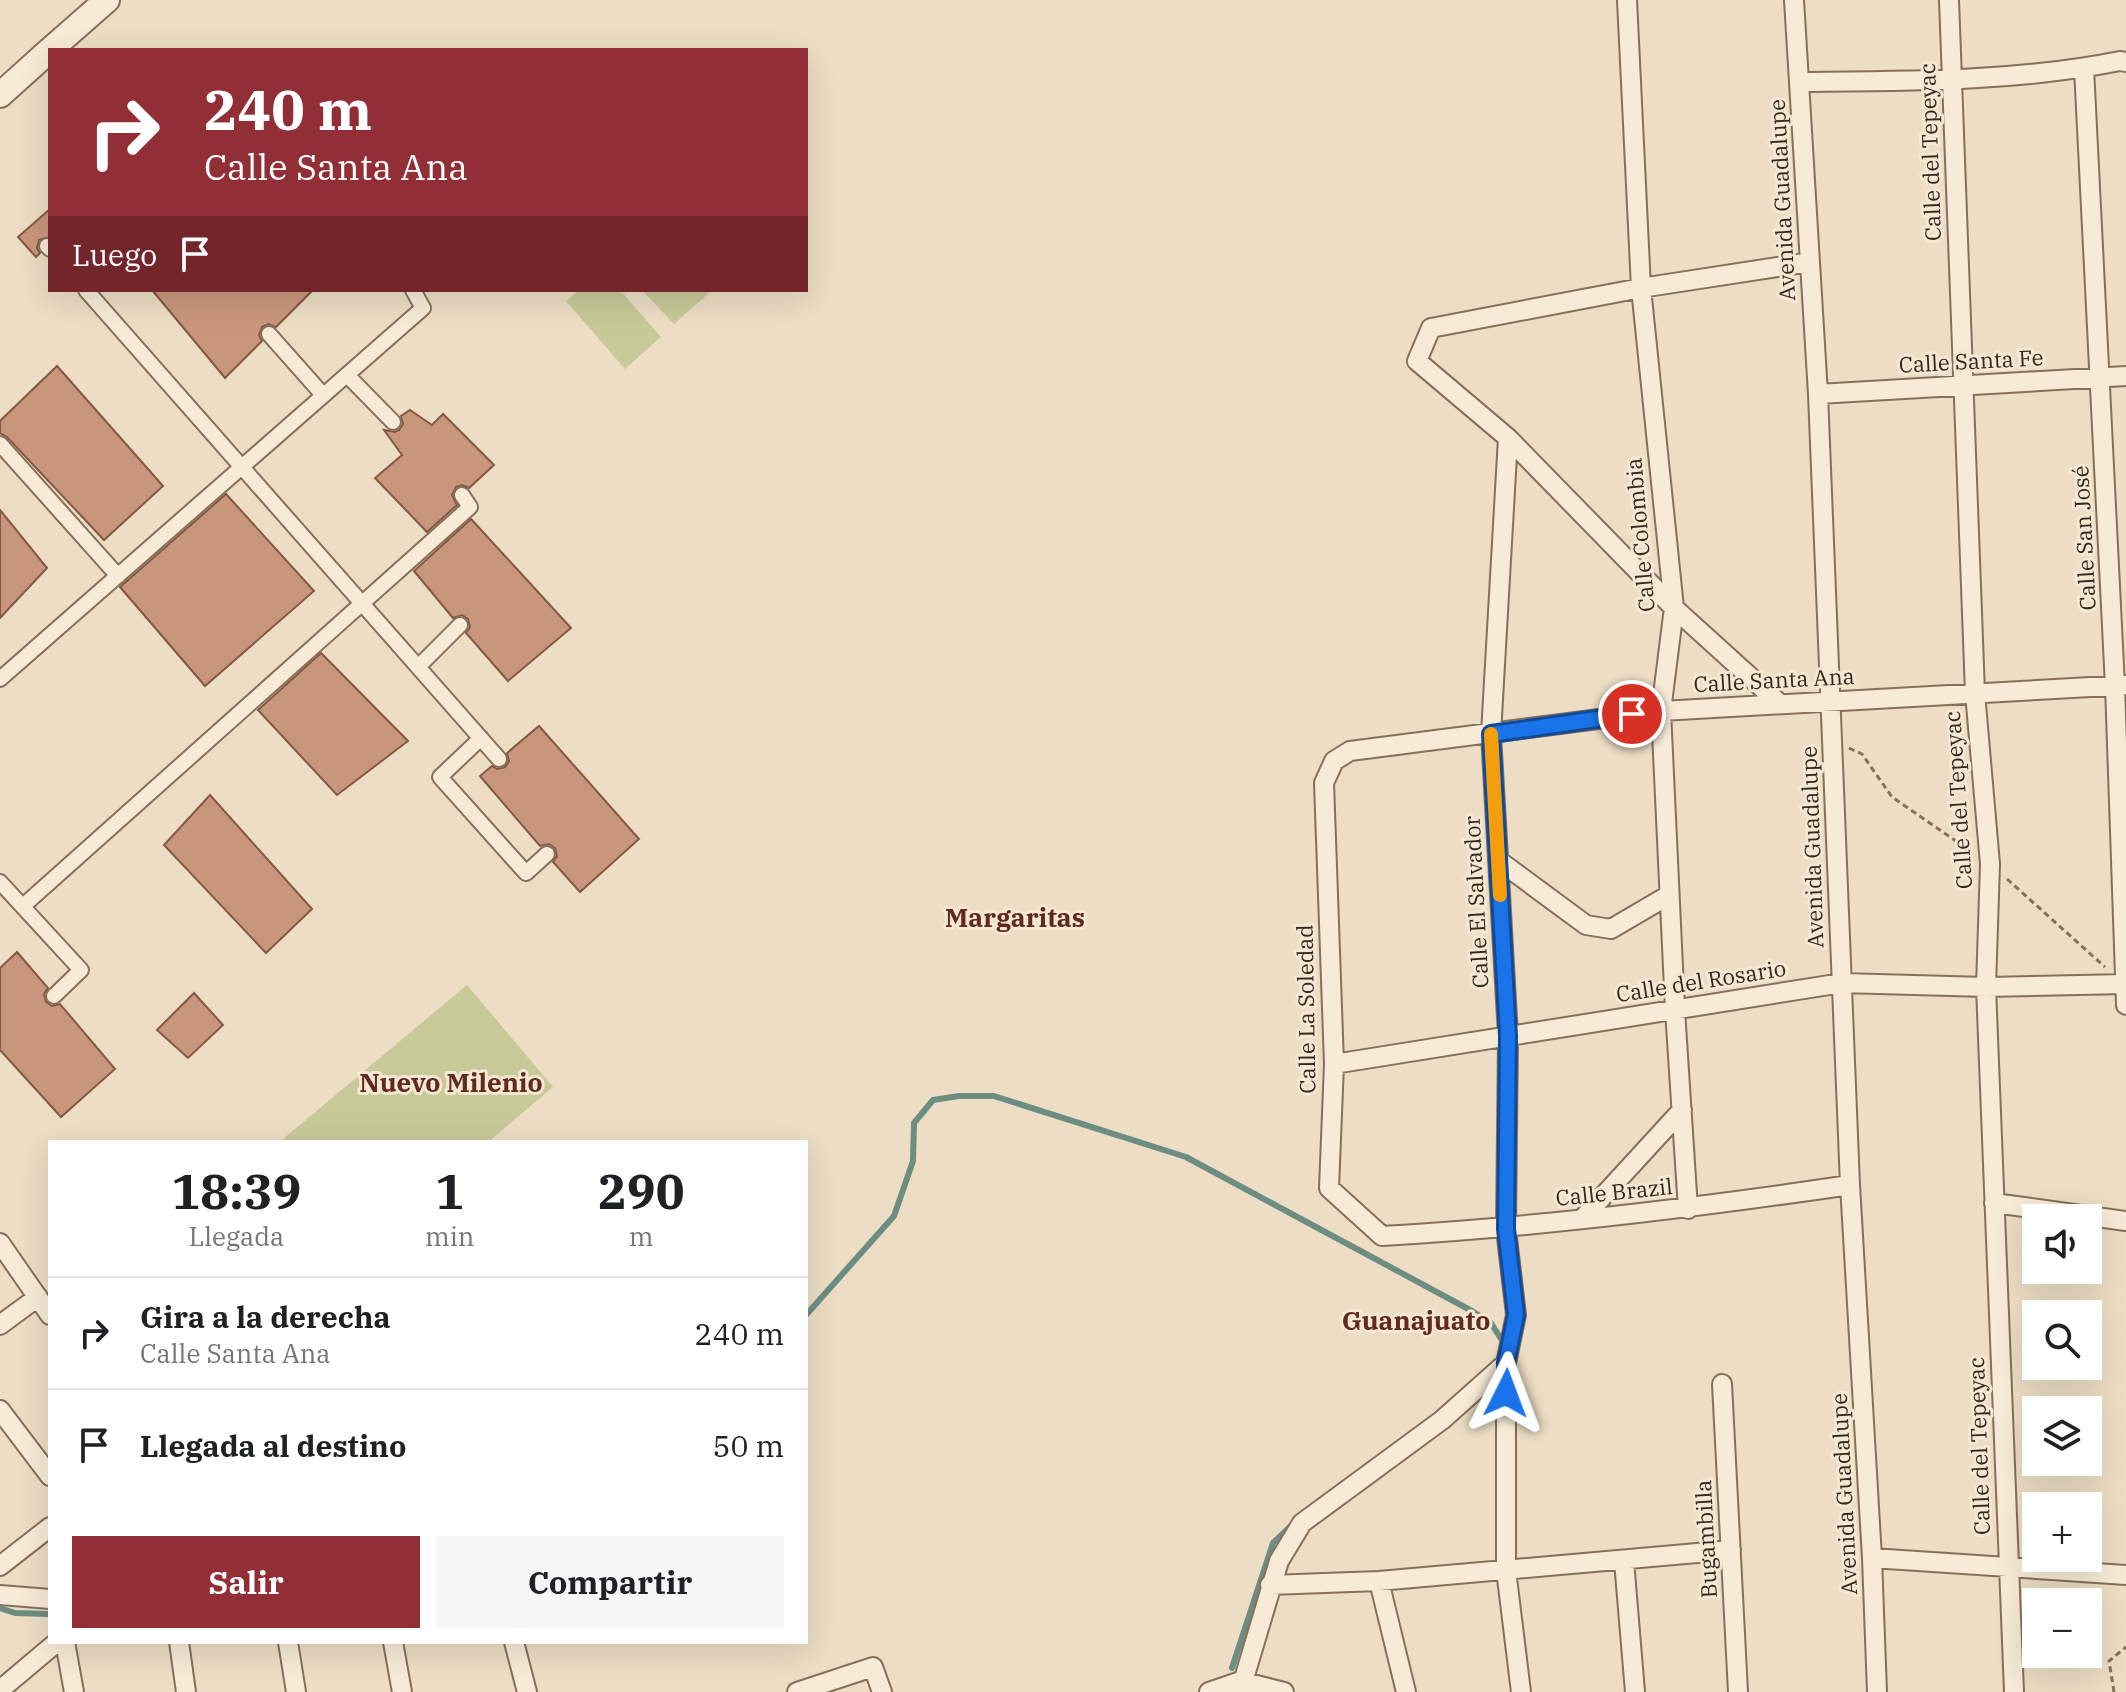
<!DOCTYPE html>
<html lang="es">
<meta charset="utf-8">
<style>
:root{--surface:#fff;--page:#f6f6f6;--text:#202124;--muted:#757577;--line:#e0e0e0;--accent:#922e36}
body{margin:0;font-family:"IBM Plex Serif",serif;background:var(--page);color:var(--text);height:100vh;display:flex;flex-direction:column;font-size:30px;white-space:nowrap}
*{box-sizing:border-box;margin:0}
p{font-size:26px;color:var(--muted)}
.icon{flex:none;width:44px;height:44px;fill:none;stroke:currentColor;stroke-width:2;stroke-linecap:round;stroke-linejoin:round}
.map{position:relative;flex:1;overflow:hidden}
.side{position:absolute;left:48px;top:1140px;width:760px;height:504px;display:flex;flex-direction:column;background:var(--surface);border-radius:0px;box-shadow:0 8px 32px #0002}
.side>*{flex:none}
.top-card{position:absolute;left:48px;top:48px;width:760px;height:244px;border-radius:0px;box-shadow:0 8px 32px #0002;background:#922e36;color:#fff;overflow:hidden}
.controls{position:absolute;left:2022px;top:1204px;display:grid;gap:16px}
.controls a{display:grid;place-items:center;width:80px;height:80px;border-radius:0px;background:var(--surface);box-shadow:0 8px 32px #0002;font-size:40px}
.pin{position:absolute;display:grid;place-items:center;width:68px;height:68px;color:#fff;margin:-34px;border:4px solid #fff;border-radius:50%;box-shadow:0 2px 8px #0007}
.me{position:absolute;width:88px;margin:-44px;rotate:3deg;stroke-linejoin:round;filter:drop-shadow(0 0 6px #0008)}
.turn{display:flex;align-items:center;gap:28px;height:168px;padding:0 24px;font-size:36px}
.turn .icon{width:104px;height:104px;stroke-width:2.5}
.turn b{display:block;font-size:56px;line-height:68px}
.then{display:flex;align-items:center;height:76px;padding:0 24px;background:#0003;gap:16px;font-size:30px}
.eta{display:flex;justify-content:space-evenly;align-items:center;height:136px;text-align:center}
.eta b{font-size:48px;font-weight:800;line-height:56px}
.button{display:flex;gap:16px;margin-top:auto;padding:16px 24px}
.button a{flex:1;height:92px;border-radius:0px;background:var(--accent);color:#fff;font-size:32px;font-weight:800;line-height:92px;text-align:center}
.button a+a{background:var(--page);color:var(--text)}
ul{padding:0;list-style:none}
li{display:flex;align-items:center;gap:24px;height:112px;padding:0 24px;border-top:2px solid var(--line)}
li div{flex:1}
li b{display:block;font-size:30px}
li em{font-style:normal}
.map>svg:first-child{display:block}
.green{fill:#c7c999}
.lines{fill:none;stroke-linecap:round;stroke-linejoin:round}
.stream{stroke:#6d8d83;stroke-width:6}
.building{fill:#c8967c;stroke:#845842;stroke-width:2}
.pedestrian-casing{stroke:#866f5b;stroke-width:18}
.minor-casing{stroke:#866f5b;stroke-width:22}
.tertiary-casing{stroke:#866f5b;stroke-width:28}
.path{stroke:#866f5b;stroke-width:3;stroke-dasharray:6 4;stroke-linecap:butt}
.pedestrian{stroke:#f7ebd7;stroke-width:14}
.minor{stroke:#f7ebd7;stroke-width:18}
.tertiary{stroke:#f7ebd7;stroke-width:24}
.route-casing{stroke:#114b97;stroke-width:20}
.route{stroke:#1a73e8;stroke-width:14}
.slow{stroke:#f59e0b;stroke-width:14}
.labels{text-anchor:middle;stroke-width:6;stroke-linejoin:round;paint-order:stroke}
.street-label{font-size:22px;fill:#36281f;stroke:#f4e8d3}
.quarter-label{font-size:26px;font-weight:bold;fill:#612920;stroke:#f4e8d3}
</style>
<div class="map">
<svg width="2126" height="1692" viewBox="0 0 2126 1692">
<rect width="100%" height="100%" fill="#ecddc4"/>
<path class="green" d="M 579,290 L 620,290 L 661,337 L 625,369 L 566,301 Z
M 642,290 L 708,290 L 710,292 L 674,324 Z
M 467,985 L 553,1087 L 488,1142 L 285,1142 L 283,1139 Z"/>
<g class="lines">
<path class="stream" d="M 806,1315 L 894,1216 L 913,1161 L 914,1123 L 933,1100 L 959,1096 L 994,1096 L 1186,1157 L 1472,1311 L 1491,1323 L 1503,1342 L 1502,1348
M 0,1608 L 15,1613 L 50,1614
M 1232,1668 L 1273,1543 L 1292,1525"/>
</g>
<path class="building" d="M 50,209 L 50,237 L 39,240 L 37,248 L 40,253 L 36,257 L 18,237 Z
M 152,290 L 313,290 L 276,327 L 268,324 L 262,327 L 259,335 L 262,341 L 225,378 Z
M 57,366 L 163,486 L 104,540 L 7,437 L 0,433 L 0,421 Z
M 410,410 L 432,425 L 443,414 L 494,465 L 469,488 L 462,485 L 456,487 L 452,495 L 457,505 L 427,532 L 375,478 L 402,455 L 384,430 L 395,432 L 399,430 L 403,424 L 401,416 Z
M 226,494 L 314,591 L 205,686 L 120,587 Z
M 0,510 L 47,568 L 0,618 Z
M 471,519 L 571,628 L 508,681 L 466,633 L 470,627 L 468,619 L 462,615 L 453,618 L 414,571 Z
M 321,653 L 408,741 L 337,795 L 258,710 Z
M 539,726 L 639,839 L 580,892 L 553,862 L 557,856 L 555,848 L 549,844 L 540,846 L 480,776 L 492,766 L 497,769 L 505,767 L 509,761 L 507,753 Z
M 210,795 L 312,909 L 266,953 L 164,845 Z
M 17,952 L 48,988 L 44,994 L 46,1002 L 52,1006 L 60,1004 L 115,1069 L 61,1117 L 0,1050 L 0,968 Z
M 194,993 L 223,1025 L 188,1058 L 157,1030 Z"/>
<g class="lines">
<defs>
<path id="pedestrian" d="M 47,246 L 50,249
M 86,290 L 499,759
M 269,334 L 323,395
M 347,375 L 393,422
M 0,444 L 118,576
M 418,667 L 460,625
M 0,679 L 423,308 L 413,290
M 481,738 L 440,777 L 526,873 L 547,854
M 0,882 L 81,970 L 54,996
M 23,906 L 470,507 L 462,495"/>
<path id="minor" d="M 1627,0 L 1641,288 L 1674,608 L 1661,711 L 1675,1010 L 1688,1209
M 1794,0 L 1818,394 L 1850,1185 L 1872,1558 L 1877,1692
M 1949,0 L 1975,693 L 1990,864 L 1986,987 L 2014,1692
M 2084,68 L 2115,686 L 2126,1005
M 1799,82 C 1906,81 2015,82 2120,61 L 2126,62
M 1818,394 L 2126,376
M 1508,438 L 1491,734 L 1508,1036 L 1506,1229 L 1516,1315 L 1506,1363 L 1506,1570 L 1521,1692
M 1779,703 L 1674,608 L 1508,438 L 1417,361 L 1431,328 L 1641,288 L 1810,262
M 1498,860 L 1586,925 L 1611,929 L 1669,895
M 1334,1064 L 1842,983 L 1986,987 L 2126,984
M 1850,1185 C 1694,1208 1539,1227 1382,1236 L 1329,1188 L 1334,1064 L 1324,783 L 1334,761 L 1350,751 L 1661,711 L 2126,685
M 1994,1203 L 2126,1221
M 1583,1218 L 1682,1110
M 0,1243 L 50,1315
M 0,1325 L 38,1297
M 1722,1384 L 1738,1692
M 0,1410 L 50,1476
M 1872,1558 L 2126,1575
M 1624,1561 L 1635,1692
M 0,1566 L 50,1527
M 1379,1581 L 1406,1692
M 1270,1585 L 1379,1581 L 1731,1550
M 0,1595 L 50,1599
M 65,1642 L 74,1692
M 179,1642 L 186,1692
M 288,1642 L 296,1692
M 393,1642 L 402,1692
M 514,1642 L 527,1692
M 1241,1681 L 1284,1692
M 0,1690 L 57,1642
M 797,1692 L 873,1667 L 882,1692
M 1209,1692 L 1241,1681
M 1240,1692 L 1279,1561 L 1302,1523 L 1442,1420 L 1506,1363"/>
<path id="tertiary" d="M 50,50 L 107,0
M 0,95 L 50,50"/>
</defs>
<use href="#pedestrian" class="pedestrian-casing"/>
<use href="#minor" class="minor-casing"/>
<use href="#tertiary" class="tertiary-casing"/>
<path class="path" d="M 1849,748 L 1862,754 L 1892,797 L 1969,850
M 2007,879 L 2105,967
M 2114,1692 L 2109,1661 L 2126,1647"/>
<use href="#pedestrian" class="pedestrian"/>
<use href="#minor" class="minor"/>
<use href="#tertiary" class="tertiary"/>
</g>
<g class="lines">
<defs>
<path id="route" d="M 1506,1393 L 1506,1363 L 1516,1315 L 1506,1229 L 1508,1036 L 1491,734 L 1632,714"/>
</defs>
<use href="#route" class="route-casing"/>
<use href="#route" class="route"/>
<path class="slow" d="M 1491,734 L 1500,895"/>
</g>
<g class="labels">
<g class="street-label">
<text transform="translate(1930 152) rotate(-92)" y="8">Calle del Tepeyac</text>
<text transform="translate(1782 200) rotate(-93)" y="8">Avenida Guadalupe</text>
<text transform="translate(1971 361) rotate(-3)" y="8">Calle Santa Fe</text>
<text transform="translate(1640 535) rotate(-95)" y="8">Calle Colombia</text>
<text transform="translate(2084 538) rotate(-93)" y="8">Calle San José</text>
<text transform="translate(1774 680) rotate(-3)" y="8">Calle Santa Ana</text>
<text transform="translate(1958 800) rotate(-94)" y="8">Calle del Tepeyac</text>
<text transform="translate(1812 847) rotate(-92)" y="8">Avenida Guadalupe</text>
<text transform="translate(1476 902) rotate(-93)" y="8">Calle El Salvador</text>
<text transform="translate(1701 981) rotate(-9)" y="8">Calle del Rosario</text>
<text transform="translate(1306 1009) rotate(-91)" y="8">Calle La Soledad</text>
<text transform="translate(1614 1192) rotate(-6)" y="8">Calle Brazil</text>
<text transform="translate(1979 1446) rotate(-92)" y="8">Calle del Tepeyac</text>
<text transform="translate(1844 1494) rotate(-93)" y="8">Avenida Guadalupe</text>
<text transform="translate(1706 1539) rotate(-93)" y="8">Bugambilla</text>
</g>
<g class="quarter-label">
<text x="1015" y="927">Margaritas</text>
<text x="451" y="1092">Nuevo Milenio</text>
<text x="1416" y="1330">Guanajuato</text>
</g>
</g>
</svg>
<div class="controls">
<a><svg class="icon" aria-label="sound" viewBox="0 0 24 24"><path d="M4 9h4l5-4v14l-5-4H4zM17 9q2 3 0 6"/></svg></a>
<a><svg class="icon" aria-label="search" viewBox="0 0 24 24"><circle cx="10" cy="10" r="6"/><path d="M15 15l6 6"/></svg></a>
<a><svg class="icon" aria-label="layers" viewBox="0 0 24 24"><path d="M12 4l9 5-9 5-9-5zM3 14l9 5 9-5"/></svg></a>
<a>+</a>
<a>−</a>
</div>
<div class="pin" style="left:1632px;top:714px;background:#d93025"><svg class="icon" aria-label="arrive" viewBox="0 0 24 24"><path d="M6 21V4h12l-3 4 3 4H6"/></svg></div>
<svg class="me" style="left:1506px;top:1393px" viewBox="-20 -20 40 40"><path d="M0-17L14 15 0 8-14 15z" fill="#1a73e8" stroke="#fff" stroke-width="4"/></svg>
<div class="top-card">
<div class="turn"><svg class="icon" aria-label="right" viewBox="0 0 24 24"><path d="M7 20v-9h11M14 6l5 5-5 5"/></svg><div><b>240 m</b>Calle Santa Ana</div></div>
<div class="then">Luego<svg class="icon" aria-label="arrive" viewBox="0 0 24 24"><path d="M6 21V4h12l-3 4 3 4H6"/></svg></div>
</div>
<section class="side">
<div class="eta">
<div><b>18:39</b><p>Llegada</p></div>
<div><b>1</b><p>min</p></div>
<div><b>290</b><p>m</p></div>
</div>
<ul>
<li><svg class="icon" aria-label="right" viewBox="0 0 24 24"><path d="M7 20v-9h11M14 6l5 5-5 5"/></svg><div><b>Gira a la derecha</b><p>Calle Santa Ana</p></div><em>240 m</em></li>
<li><svg class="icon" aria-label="arrive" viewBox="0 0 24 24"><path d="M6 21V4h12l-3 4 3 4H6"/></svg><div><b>Llegada al destino</b></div><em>50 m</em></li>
</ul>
<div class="button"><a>Salir</a><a>Compartir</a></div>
</section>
</div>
